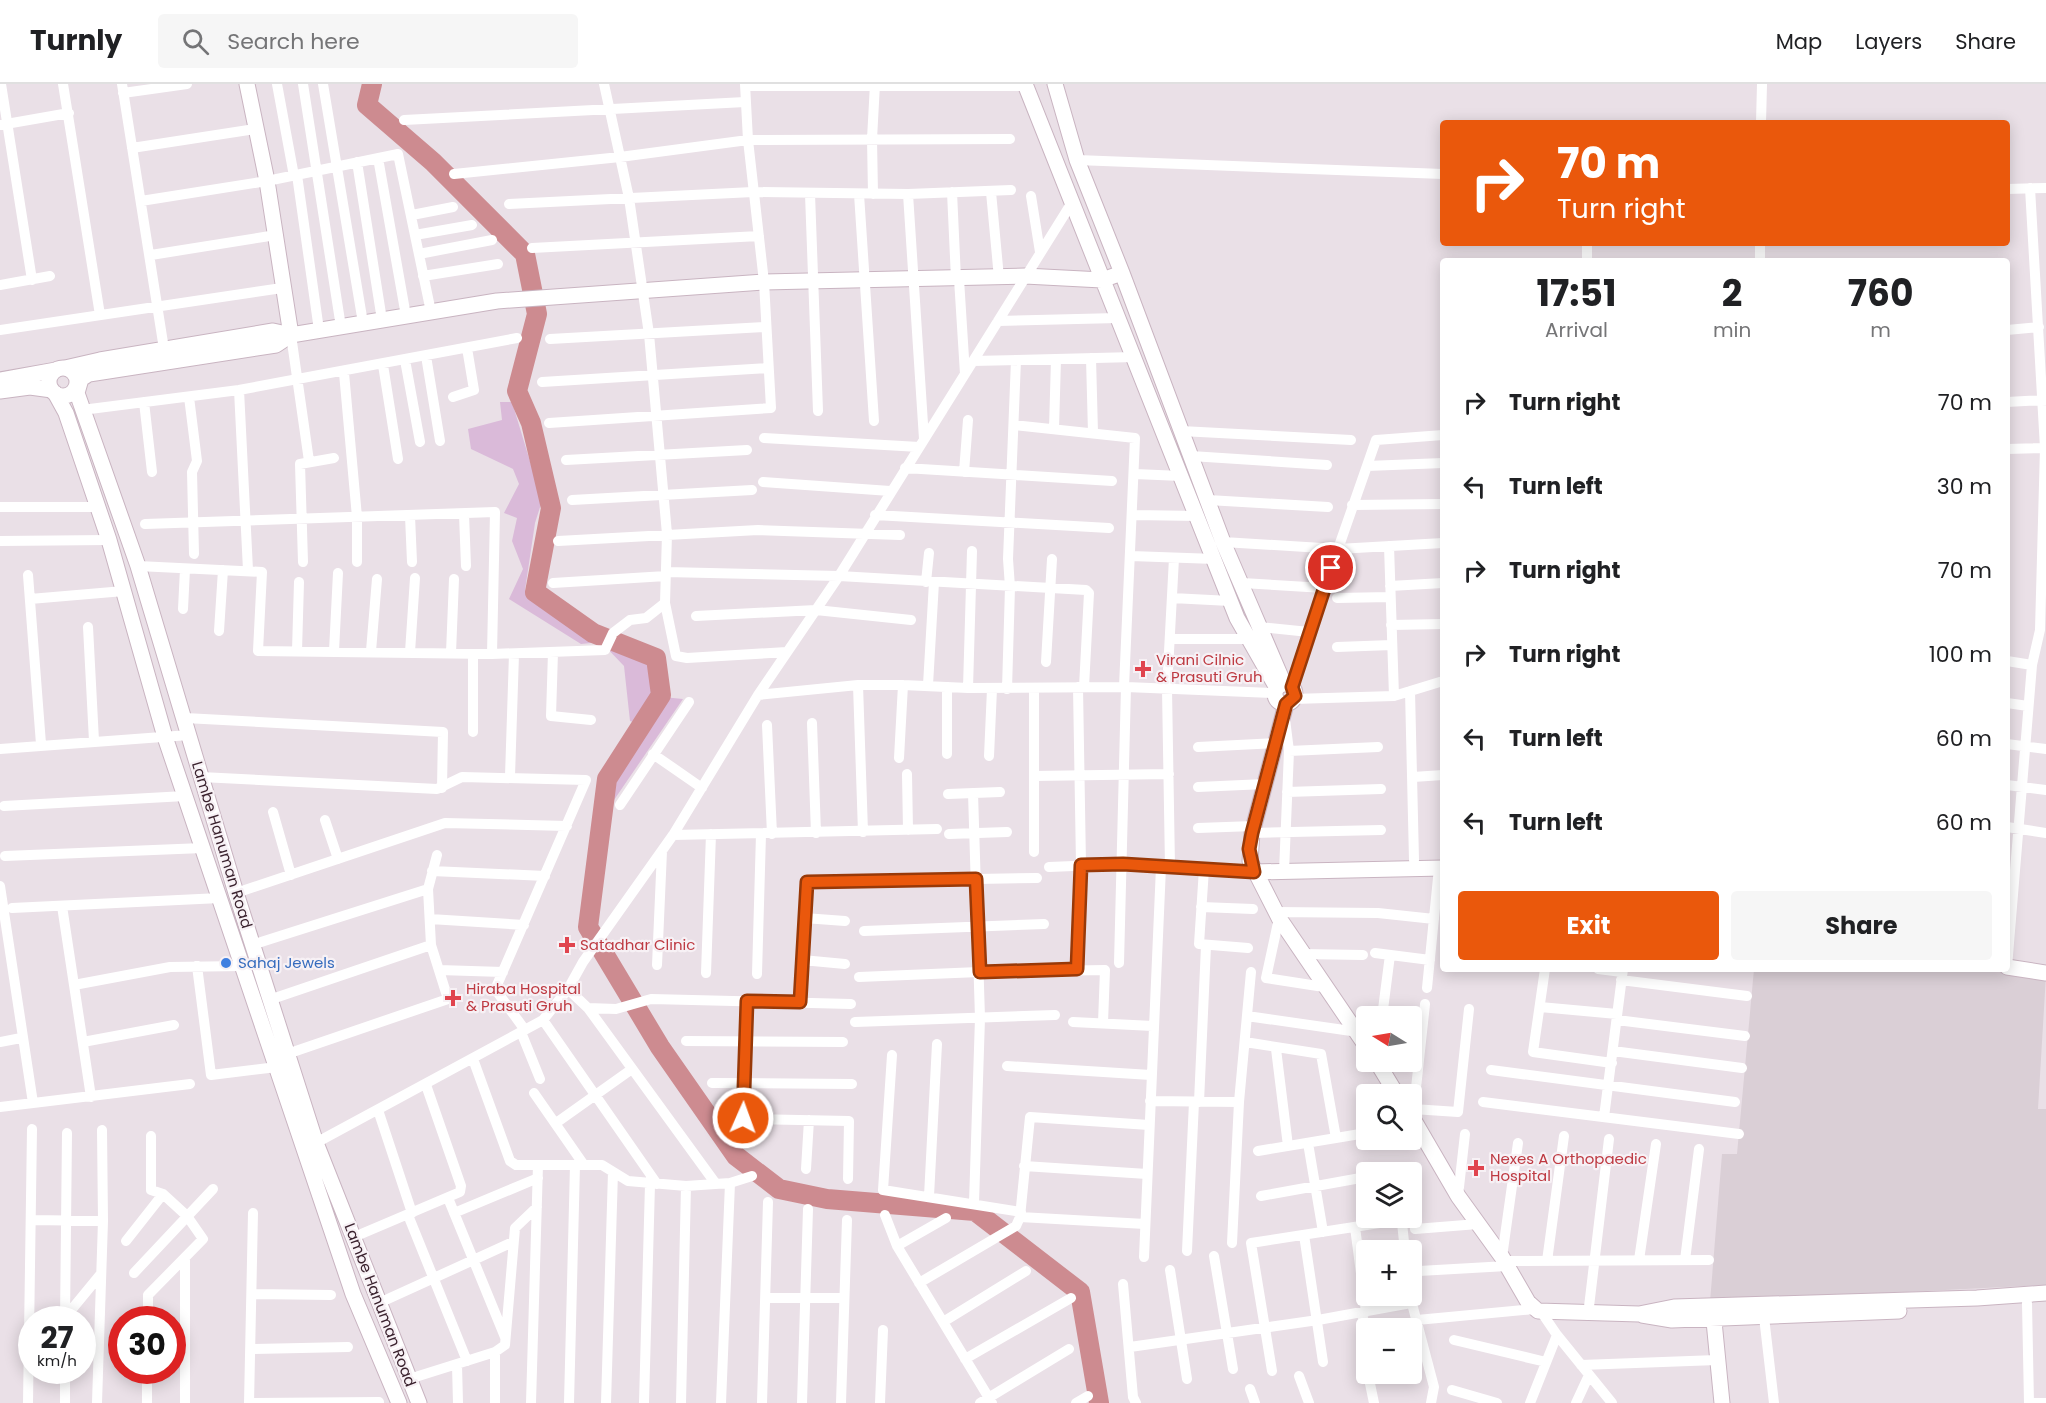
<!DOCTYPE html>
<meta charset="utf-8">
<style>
:root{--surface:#fff;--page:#f6f6f6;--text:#202124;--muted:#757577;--line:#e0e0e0;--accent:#ea580c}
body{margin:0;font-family:Poppins,sans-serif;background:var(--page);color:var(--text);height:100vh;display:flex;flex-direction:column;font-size:22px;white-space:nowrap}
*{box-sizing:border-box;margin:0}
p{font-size:20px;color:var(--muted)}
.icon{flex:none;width:33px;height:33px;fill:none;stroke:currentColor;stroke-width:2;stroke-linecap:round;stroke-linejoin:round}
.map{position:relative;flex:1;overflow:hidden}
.details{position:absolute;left:1440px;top:174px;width:570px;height:714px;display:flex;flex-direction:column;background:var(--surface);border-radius:6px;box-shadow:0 3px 15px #0003}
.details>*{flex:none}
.banner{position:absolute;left:1440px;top:36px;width:570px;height:126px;border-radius:6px;box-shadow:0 3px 15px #0003;background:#ea580c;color:#fff;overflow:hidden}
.needle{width:39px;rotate:281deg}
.buttons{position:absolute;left:1356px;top:922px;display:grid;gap:12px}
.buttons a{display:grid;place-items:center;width:66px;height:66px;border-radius:6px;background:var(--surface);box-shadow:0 3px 15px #0003;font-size:30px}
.speed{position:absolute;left:18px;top:1222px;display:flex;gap:12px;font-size:30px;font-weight:700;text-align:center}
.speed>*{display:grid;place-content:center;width:78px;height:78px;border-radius:50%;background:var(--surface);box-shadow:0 3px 15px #0003;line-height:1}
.speed small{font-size:15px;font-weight:400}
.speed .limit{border:9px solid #d22;background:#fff;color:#111}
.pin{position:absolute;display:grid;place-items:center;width:51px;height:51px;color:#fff;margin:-26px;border:3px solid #fff;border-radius:50%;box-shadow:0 2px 6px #0007}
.me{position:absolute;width:66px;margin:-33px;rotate:2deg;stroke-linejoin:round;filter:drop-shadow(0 0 4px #0008)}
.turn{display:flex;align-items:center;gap:21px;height:126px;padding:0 18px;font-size:27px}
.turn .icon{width:78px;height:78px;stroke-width:2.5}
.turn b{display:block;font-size:42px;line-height:51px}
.eta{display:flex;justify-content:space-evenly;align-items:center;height:102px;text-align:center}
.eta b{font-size:36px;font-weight:700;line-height:42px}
.action{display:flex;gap:12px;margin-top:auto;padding:12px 18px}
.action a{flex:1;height:69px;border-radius:6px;background:var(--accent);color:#fff;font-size:24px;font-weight:700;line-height:69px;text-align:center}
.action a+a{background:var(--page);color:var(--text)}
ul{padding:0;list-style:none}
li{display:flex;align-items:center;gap:18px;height:84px;padding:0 18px}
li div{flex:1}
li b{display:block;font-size:22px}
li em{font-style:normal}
header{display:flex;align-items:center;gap:36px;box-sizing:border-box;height:84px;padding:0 30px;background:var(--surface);border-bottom:2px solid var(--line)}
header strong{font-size:28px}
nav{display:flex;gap:33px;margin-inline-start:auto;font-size:21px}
.search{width:420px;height:54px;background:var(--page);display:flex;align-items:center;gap:15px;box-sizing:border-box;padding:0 21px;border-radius:6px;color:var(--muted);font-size:22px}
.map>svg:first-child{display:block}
.built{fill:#dacfd6}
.green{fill:#dabad9}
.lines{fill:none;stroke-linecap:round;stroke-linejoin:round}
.river{stroke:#cd8b90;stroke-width:20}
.secondary-casing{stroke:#c9b4c1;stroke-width:17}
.street{stroke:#fff;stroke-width:10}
.secondary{stroke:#fff;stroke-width:15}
.route-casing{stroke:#983908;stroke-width:15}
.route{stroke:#ea580c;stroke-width:10}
.health-dot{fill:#e0444e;stroke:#f7f1f5;stroke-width:2}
.shop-dot{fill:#3f7fe0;stroke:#f7f1f5;stroke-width:2}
.labels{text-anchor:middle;stroke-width:4.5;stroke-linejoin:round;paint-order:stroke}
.health-label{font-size:15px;fill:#be3a42;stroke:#f7f1f5;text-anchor:start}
.street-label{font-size:15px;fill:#3a222e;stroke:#f7f1f5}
.shop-label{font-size:15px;fill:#366cbe;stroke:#f7f1f5;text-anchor:start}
</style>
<header>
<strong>Turnly</strong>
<div class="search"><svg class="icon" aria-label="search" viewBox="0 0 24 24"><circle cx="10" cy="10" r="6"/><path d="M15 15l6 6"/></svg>Search here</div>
<nav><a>Map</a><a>Layers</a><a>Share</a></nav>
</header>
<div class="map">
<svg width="2046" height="1319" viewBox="0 0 2046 1319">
<rect width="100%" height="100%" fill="#eae0e7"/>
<path class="built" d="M 1754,885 L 1979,885 L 2046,891 L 2038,1025 L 2046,1025 L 2046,1201 L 1710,1218 L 1722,1070 L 1737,1070 Z"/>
<path class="green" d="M 500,318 L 512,318 L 542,417 L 535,439 L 525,506 L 555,530 L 626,562 L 652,583 L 654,612 L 639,640 L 630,637 L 624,582 L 601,558 L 581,560 L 509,515 L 523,485 L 512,457 L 517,434 L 504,429 L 519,400 L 513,385 L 471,365 L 468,345 L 502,336 Z
M 663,613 L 683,615 L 614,716 L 605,708 Z"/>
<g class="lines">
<path class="river" d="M 372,0 L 367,21 L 433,78 L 525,170 L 537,230 L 517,307 L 531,339 L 551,424 L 535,508 L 593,549 L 656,574 L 661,611 L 607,695 L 588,843 L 660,963 L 736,1072 L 779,1105 L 827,1115 L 975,1127 L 1080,1208 L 1099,1319"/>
<defs>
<path id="secondary" d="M 247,0 L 267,97 L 291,251
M 1025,0 L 1237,534 L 1277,604
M 1055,0 L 1077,76 L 1122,189 L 1223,458 L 1284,600
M 291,251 L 276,261 L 89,290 L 81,295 L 77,309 L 138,482 L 236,809 L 316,1059 L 419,1319
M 65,284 L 100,276 L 273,247 L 291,251 L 497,217 L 764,198 L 1025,192 L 1102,196 L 1122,189
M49 298a14 14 0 1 1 28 0a14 14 0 1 1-28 0Z
M 0,296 L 56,286
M 0,307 L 30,303 L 52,306
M 55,309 L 66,329 L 109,456 L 165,653 L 353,1210 L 399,1319
M1275 610a10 10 0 1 1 20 0a10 10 0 1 1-20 0Z
M 1286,620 L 1252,749 L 1250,777 L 1279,834 L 1366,962
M 1254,788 L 1443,784
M 2007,883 L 2046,889
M 1377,978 L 1397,1011
M 1412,1033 L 1458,1112 L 1502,1173 L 1528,1218 L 1538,1227 L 1639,1230 L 1674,1223 L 1977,1214 L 2046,1209
M 1713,1227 L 1722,1319
M 1642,1231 L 1672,1236 L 1899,1227"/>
</defs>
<use href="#secondary" class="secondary-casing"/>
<path class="street" d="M 1,0 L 32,196
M 63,0 L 100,231
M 122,0 L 164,265
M 277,0 L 294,92
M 303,0 L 341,243
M 323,0 L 363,239
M 745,2 L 1025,2
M 123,9 L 187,0
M 404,36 L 745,18
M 1761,39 L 1762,0
M 0,41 L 69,29
M 132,64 L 255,45
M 378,74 L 406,232
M 1077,76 L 1443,90
M 357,78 L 382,236
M 454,90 L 620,73 L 748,56 L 1010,55
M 297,91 L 319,246
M 2007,105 L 2046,104
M 952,108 L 956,195
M 991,108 L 999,194
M 810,110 L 818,327
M 859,110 L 874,337
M 873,110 L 872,55 L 875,0
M 908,110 L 924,355
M 1031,112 L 1040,168
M 141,117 L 267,97 L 398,70 L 431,228
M 509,120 L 753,108 L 908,110 L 1011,106
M 412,131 L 453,123
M 415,151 L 472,141
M 532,164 L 759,152
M 419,170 L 492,156
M 151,171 L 276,151
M 1587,177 L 1587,159
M 1760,177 L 1760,159
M 423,192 L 498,180
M 959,195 L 965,290
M 0,201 L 50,192
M 998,237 L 1118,234
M 0,246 L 282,204
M 2007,246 L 2039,243
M 291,251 L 309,377
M 550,255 L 766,243
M 426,272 L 440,357
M 1091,274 L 1093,349
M 405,276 L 420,358
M 973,277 L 1135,273
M 383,281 L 398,375
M 344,289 L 357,433 L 357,478
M 542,298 L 768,284
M 239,306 L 248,486
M 189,313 L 197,377 L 192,388 L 194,470
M 453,313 L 474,306 L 467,264
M 144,318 L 152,388
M 2007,318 L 2046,316
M 82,326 L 239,306 L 517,254
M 549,339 L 771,324 L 764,198 L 748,56 L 745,0
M 1014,341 L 1135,354 L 1124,603
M 1054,345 L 1056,275
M 1181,347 L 1351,356
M 764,354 L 919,363
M 2007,365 L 2046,364
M 1191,372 L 1327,381
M 566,376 L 747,366
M 1367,382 L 1443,379
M 905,384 L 1112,397
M 964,388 L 968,336
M 1135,390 L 1181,392
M 763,398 L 890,407
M 572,416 L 752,406
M 1208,416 L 1328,423
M 1352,421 L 1443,420
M 0,423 L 98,423
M 464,430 L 466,482
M 875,431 L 1109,444
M 1133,431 L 1198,432
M 410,432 L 412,478
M 145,440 L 495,428 L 492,570
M 0,457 L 109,456
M 558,457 L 758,446 L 900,451
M 1223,458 L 1338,465 L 1443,459
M 1389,462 L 1394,612
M 1131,472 L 1215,475
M 303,478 L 300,380 L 334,374
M 138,482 L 262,488 L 258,567 L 492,570 L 605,566 L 613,549 L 630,536 L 646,534 L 665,519 L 667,450 L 649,250 L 629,114 L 604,0
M 666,488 L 839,492 L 1086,506 L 1089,509 L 1084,603
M 28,491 L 41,660
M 926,498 L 929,469
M 553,499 L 666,492
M 1242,499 L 1324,504
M 1390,502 L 1443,499
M 1172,514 L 1230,517
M 1337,514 L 1390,513
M 30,515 L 124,507
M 665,519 L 676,572 L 687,574 L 787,568
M 183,525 L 185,485
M 696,532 L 816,526 L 911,536
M 1391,541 L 1443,540
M 88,543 L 94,657
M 1259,543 L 1309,548
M 219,547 L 223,486
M 1170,555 L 1247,555
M 1337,563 L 1392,561
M 297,567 L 299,498
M 334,567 L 338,489
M 371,567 L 377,495
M 410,568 L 415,494
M 553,568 L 551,632 L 591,636
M 451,569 L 454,495
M 2007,577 L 2032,581
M 1046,578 L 1052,475
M 858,601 L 863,748
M 928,601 L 934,498
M 947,603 L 947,670
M 1292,603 L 1309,548 L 1376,356 L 1443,351
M 968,604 L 972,467
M 1007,605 L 1010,503 L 1008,475 L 1016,276
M 1034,605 L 1034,768
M 1410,607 L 1414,776
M 758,611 L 858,601 L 903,601 L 968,604 L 1126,603 L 1275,609
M 1293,615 L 1394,612 L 1443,597
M 2007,619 L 2028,622
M 185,634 L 443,648 L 442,704
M 812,639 L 816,749
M 767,641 L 772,750
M 473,648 L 473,570
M 2007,660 L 2046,665
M 1198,663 L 1276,659
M 0,665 L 189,651
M 1289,667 L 1378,663
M 653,670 L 702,704
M 989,672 L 992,605
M 899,674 L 903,601
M 907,690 L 908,746
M 510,692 L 514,570
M 1034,692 L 1169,690
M 201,693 L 437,705 L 462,693 L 586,696 L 497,901 L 498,909 L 525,946
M 1413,693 L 1443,691
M 2007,701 L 2046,706
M 1198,703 L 1265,700
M 1287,708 L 1381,705
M 973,709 L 980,934 L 974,1119
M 948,710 L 1000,708
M 620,721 L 689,618
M 4,722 L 185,712
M 273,728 L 291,791
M 325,736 L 338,775
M 2007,743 L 2046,749
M 1198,744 L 1254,742
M 1252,749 L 1381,746
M 949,750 L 1007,748
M 673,751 L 937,745
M 5,772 L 203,764
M 1049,783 L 1123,780 L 1254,788
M 1170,783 L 1167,605 L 1174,474
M 1204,785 L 1199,860 L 1248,864
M 432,787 L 545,792
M 1284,788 L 1289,667 L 1285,635
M 0,802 L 33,1019
M 236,809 L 445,739 L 567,742
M 62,822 L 91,1013
M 1201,823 L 1253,825
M 12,824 L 220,814
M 1276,828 L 1378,829 L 1434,835
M 804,834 L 845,837
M 1279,834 L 1266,894 L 1324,903
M 430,835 L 524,841
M 864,847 L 1044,840
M 252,861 L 428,805
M 1375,869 L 1430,876
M 1302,870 L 1363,871
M 802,876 L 845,880
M 1119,879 L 1126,603
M 657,881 L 662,767
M 197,882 L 211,991 L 277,983
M 2007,883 L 2032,581 L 2040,546 L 2045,364 L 2030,104
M 1077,885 L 1081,781 L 1078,603
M 1545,885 L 1533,968 L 1612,979
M 1598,885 L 1622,888
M 439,886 L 503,888
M 706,889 L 711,750
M 757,890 L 761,750
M 859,893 L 979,888 L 1105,886 L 1103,939
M 1621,896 L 1747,912
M 74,901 L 170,883 L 243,882
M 1427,904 L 1439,784
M 568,905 L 588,924 L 716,1100
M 269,916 L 431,861
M 747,917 L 744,1035 L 849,1037 L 848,1095
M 800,918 L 807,798 L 1037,794
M 1540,923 L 1617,930
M 588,924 L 616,925 L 651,915 L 851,920
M 1247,932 L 1358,948
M 1382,933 L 1390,871
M 543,936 L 657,1100
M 1617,936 L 1745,952
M 855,938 L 1055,931
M 1073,938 L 1153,942
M 521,948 L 540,995
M 686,957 L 843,958
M 0,958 L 21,954
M 83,958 L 174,941
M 1245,958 L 1321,970 L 1336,1054
M 1276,965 L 1288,1062
M 1613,967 L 1742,984
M 287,970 L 448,915 L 431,861 L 428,805 L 437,771
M 892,971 L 883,1106 L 1021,1128
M 473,975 L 510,1077 L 516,1081 L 602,1081 L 628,1097 L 686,1102 L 730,1099 L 752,1092
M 1007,982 L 1151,991
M 1491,986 L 1735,1018
M 712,999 L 852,1000
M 534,1009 L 584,1081
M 1150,1017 L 1239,1018
M 1199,1018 L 1206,862
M 1483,1018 L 1739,1050
M 0,1023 L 190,1000
M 1413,1025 L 1458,1028 L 1469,925
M 378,1026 L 412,1129
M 1413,1032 L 1425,920
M 1604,1033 L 1623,885
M 556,1039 L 632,985
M 1308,1059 L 1323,1148
M 312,1061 L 543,936 L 568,905 L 583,878 L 673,751 L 758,611 L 839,492 L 1071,120
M 1258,1067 L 1366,1049
M 1024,1082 L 1147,1090
M 806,1085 L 809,1036
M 1387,1089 L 1405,1086
M 929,1112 L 937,960
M 1261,1112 L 1366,1093
M 1458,1112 L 1465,1050
M 448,1114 L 505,1253
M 454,1129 L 538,1094
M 408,1131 L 467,1277
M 885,1131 L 897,1162 L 992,1319
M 1020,1133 L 1145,1140
M 31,1136 L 103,1137
M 1355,1143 L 1366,1228
M 1415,1145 L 1478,1140
M 1304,1151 L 1323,1278
M 354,1153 L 460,1108 L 461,1102 L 426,1001
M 126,1157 L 163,1110 L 151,1106 L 151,1052
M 1232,1159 L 1239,1018 L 1251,888
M 897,1162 L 946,1134
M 1187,1167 L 1194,1018
M 1214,1172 L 1233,1285
M 1144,1173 L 1161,783
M 1502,1173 L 1518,1059
M 185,1174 L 185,1319
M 1639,1176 L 1656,1060
M 1685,1176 L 1699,1065
M 1504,1177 L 1709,1176
M 1547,1177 L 1564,1052
M 1170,1186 L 1187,1295
M 1419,1187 L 1507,1182
M 134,1189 L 213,1105
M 919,1199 L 1016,1142 L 1020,1133 L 1030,1033 L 1149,1041
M 1123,1200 L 1133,1313 L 1136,1319
M 253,1210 L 331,1211
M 1410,1212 L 1434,1303 L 1431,1319
M 765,1214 L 844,1214
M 379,1219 L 513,1158
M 2027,1219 L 2029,1319
M 1362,1229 L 1366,1250
M 1542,1229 L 1557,1251 L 1612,1319
M 1588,1231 L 1609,1055
M 1764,1233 L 1774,1319
M 63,1236 L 100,1191
M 65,1236 L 67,1049
M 148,1236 L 148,1211 L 203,1155 L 187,1132 L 163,1110
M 1417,1236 L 1535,1225
M 943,1238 L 1026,1187
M 1454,1256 L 1546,1278
M 1130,1263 L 1318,1236 L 1411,1219
M 252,1265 L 348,1263
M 1366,1266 L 1364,1270 L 1366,1285
M 495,1268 L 495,1319
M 965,1275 L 1071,1214
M 457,1281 L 458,1319
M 1581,1281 L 1717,1276
M 1272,1287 L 1251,1159 L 1399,1136 L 1402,1139 L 1405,1167
M 1368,1290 L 1374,1319
M 1299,1292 L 1309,1319
M 409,1295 L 495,1268 L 505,1261 L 515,1144 L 537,1123
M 1250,1305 L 1255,1319
M 1452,1306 L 1497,1319
M 28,1319 L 32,1045
M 65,1319 L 65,1287
M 97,1319 L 103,1137 L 102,1046
M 147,1319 L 147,1287
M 249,1319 L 253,1129
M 249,1319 L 379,1318
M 531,1319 L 538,1081
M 569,1319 L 575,1081
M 606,1319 L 613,1088
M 644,1319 L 650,1100
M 681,1319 L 686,1102
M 721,1319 L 730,1099
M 762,1319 L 768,1118
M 802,1319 L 808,1125
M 841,1319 L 847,1136
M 880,1319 L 883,1246
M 980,1319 L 1069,1265
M 1076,1319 L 1088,1312
M 1530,1319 L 1557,1251
M 1576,1319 L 1589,1291
M 2029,1319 L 2046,1319"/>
<use href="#secondary" class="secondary"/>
</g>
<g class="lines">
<defs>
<path id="route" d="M 743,1034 L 747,917 L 800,918 L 807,798 L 976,795 L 980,888 L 1077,885 L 1081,781 L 1123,780 L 1254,788 L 1249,765 L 1252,749 L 1286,620 L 1295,612 L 1292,603 L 1331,484"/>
</defs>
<use href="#route" class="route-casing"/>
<use href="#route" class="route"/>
</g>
<g class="health-dot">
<path d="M1140 576h6v6h6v6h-6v6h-6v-6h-6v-6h6z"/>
<path d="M564 852h6v6h6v6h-6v6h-6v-6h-6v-6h6z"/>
<path d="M450 905h6v6h6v6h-6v6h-6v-6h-6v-6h6z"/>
<path d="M1473 1075h6v6h6v6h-6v6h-6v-6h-6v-6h6z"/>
</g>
<circle class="shop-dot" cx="226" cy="879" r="6"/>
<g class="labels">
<g class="health-label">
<text x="1156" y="581">Virani Cilnic<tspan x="1156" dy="17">&amp; Prasuti Gruh</tspan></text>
<text x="580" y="866">Satadhar Clinic</text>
<text x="466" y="910">Hiraba Hospital<tspan x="466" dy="17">&amp; Prasuti Gruh</tspan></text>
<text x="1490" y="1080">Nexes A Orthopaedic<tspan x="1490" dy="17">Hospital</tspan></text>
</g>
<g class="street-label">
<text transform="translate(222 761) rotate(73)" y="5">Lambe Hanuman Road</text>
<text transform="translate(380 1221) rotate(69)" y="5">Lambe Hanuman Road</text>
</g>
<g class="shop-label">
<text x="238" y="884">Sahaj Jewels</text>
</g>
</g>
</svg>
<div class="buttons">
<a><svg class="needle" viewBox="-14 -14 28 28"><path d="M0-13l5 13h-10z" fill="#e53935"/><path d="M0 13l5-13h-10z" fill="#757577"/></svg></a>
<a><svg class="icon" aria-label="search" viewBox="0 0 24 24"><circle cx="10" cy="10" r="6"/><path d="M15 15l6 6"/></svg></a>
<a><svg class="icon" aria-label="layers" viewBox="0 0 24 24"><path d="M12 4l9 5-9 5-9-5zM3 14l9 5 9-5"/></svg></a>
<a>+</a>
<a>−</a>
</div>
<div class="speed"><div>27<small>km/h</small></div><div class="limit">30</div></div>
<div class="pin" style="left:1331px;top:484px;background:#d93025"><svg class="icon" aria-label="arrive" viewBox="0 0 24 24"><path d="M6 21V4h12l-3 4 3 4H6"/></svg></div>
<svg class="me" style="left:743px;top:1034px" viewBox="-20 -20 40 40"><circle r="17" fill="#ea580c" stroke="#fff" stroke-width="3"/><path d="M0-11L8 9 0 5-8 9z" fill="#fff"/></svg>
<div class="banner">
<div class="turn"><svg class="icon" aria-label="right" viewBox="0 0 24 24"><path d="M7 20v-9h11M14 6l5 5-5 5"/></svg><div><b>70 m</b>Turn right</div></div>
</div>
<section class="details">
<div class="eta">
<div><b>17:51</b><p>Arrival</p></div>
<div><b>2</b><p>min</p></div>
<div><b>760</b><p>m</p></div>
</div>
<ul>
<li><svg class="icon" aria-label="right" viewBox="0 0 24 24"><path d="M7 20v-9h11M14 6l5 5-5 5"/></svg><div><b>Turn right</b></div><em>70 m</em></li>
<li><svg class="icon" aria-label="left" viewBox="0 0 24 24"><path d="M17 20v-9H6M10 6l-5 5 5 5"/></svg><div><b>Turn left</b></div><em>30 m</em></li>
<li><svg class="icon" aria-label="right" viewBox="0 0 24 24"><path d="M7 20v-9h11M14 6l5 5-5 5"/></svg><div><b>Turn right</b></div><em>70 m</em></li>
<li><svg class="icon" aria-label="right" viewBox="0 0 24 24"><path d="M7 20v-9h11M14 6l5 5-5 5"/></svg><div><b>Turn right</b></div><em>100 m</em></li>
<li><svg class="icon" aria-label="left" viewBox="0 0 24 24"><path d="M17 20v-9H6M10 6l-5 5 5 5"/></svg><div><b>Turn left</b></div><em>60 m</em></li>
<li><svg class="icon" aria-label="left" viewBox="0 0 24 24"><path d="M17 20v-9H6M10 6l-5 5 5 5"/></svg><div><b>Turn left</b></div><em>60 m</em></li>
</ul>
<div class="action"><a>Exit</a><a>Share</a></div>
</section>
</div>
